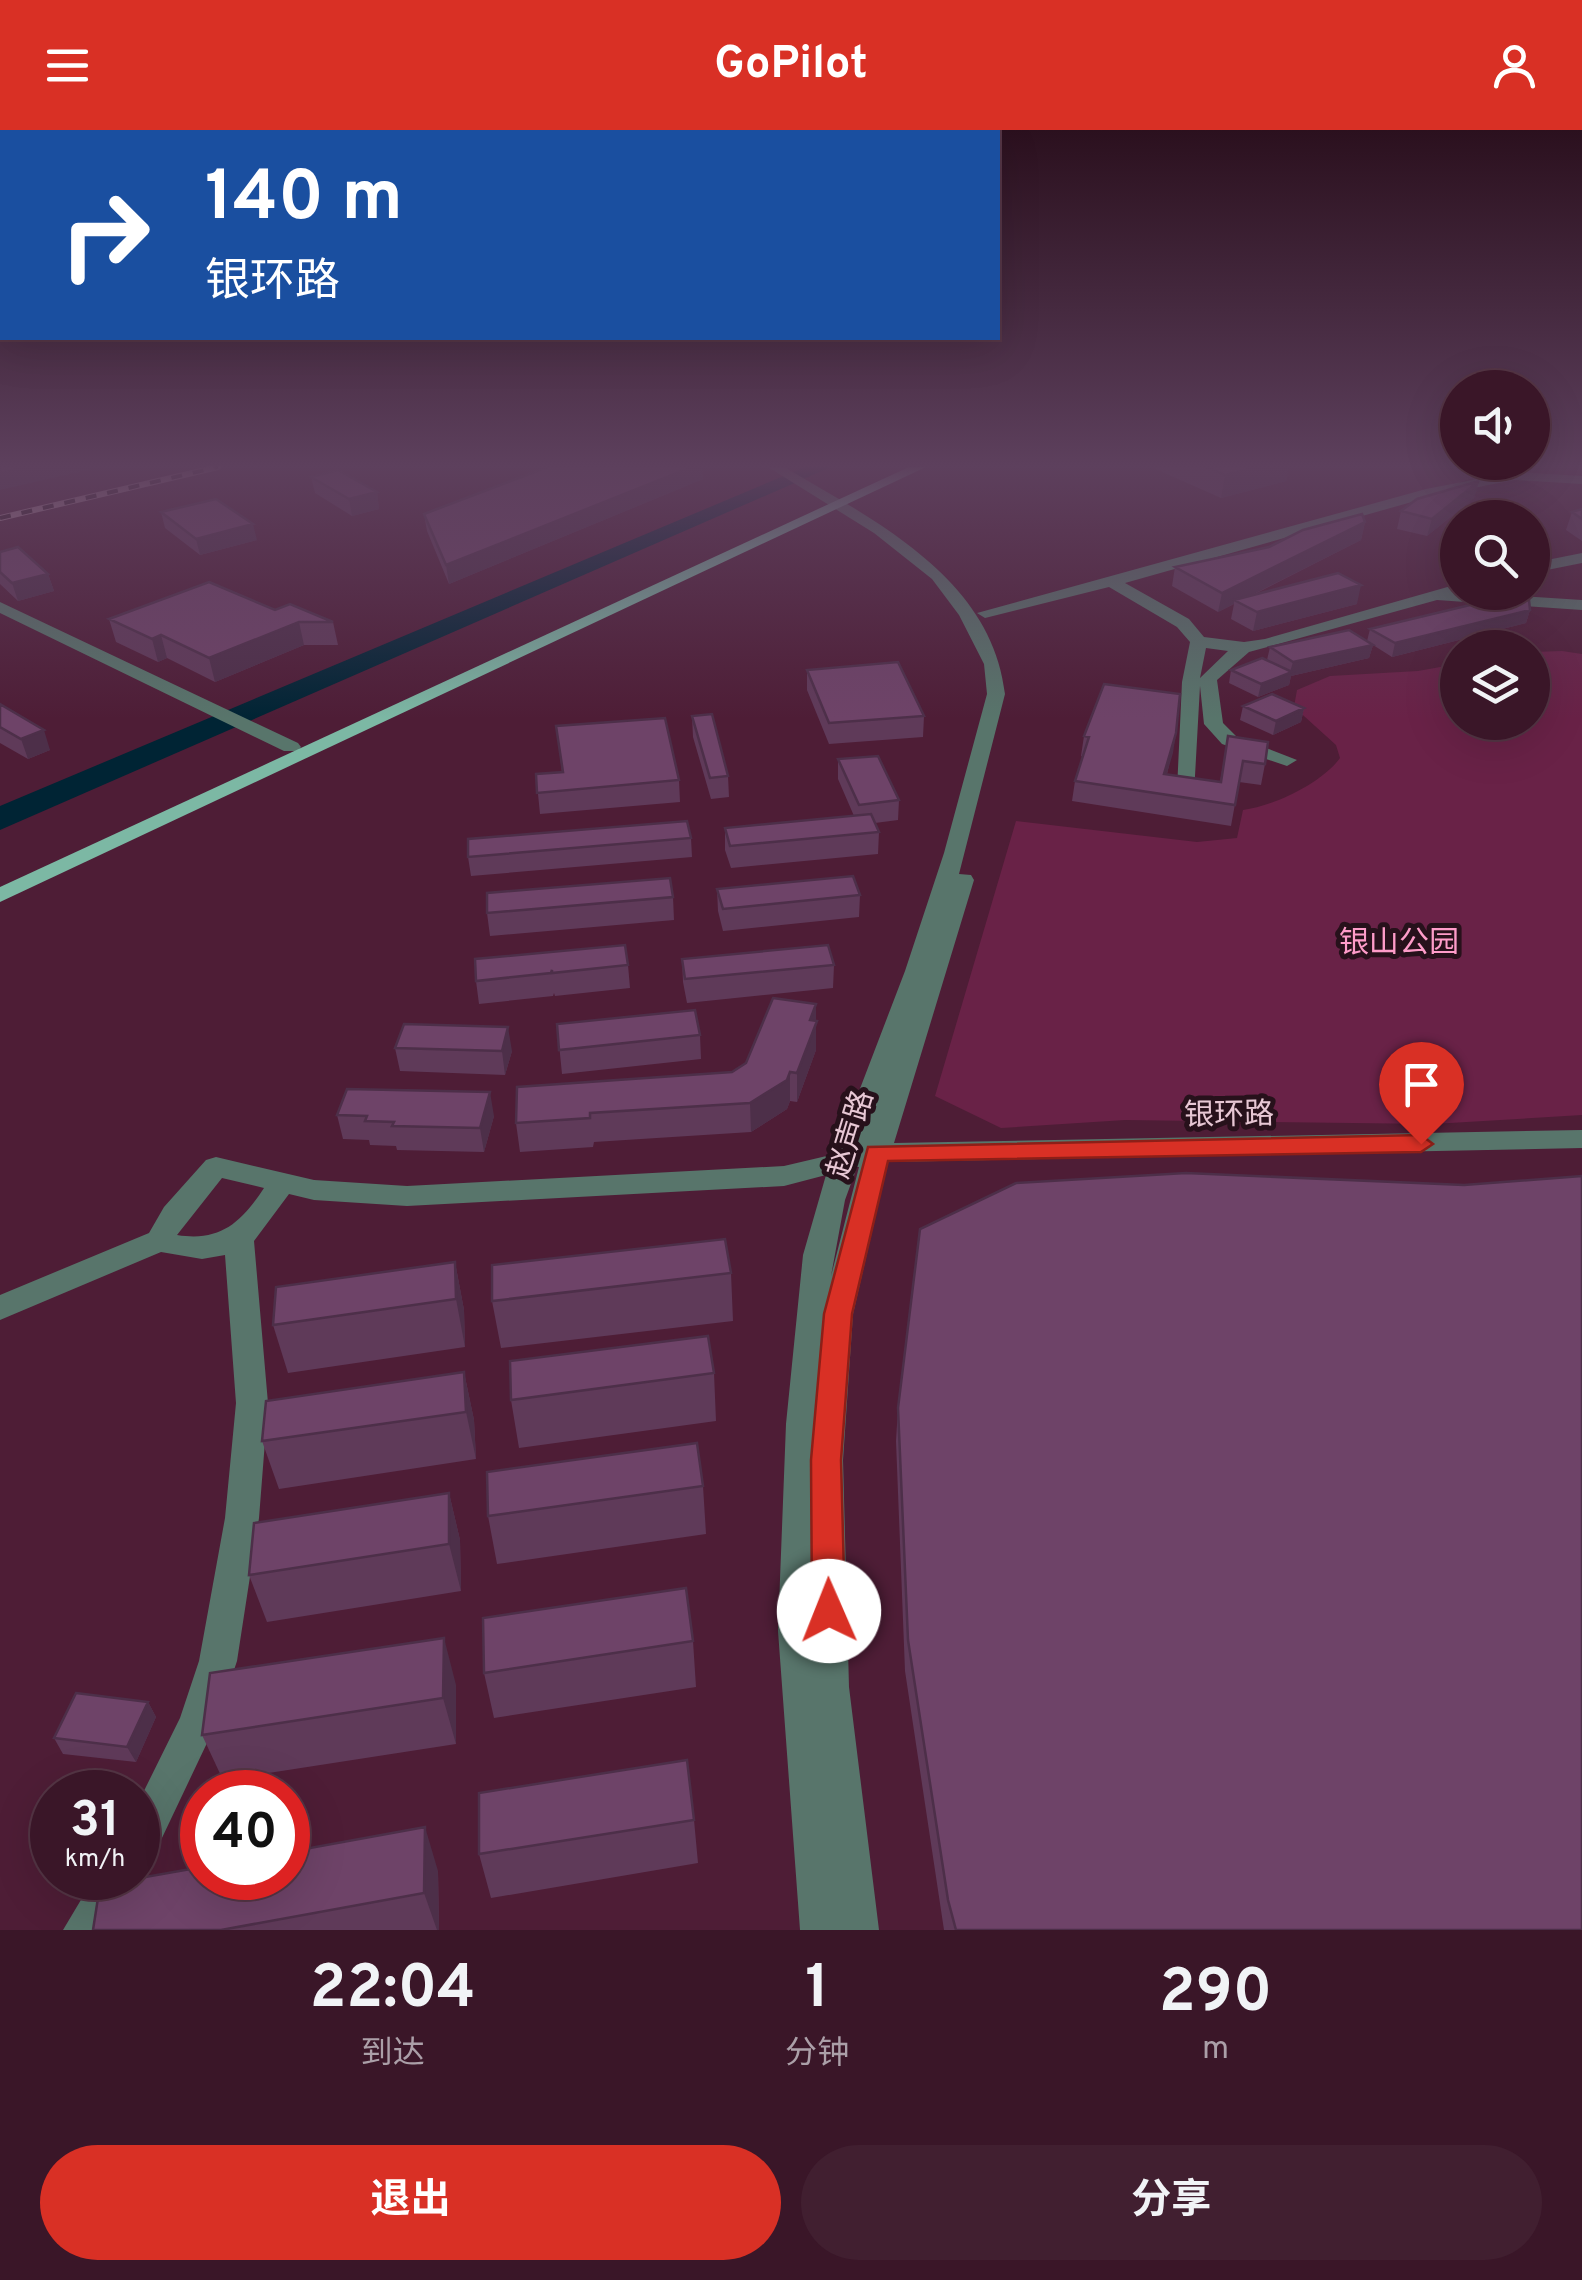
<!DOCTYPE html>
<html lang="zh">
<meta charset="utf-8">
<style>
:root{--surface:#3a1628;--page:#411f30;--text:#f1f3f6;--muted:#ab9fa8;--line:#543545;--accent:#d93025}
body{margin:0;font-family:Overpass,"Noto Sans SC",sans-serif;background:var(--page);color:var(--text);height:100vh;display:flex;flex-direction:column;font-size:38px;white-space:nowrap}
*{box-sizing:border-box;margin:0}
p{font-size:32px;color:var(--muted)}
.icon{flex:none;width:55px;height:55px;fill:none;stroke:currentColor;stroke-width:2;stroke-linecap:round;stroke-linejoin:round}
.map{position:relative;height:1800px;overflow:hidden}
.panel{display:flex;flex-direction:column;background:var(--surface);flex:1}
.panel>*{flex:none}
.hud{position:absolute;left:0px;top:0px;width:1000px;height:210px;box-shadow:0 10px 40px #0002,0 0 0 2px var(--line);background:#1a4fa0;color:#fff;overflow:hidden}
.fabs{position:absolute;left:1440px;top:240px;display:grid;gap:20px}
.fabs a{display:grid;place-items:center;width:110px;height:110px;border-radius:50%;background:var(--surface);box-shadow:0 10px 40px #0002,0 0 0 2px var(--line);font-size:50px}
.speed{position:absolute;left:30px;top:1640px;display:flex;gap:20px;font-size:50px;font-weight:700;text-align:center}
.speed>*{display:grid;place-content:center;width:130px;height:130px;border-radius:50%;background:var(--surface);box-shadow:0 10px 40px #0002,0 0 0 2px var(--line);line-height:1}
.speed small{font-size:25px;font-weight:400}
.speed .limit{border:15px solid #d22;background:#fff;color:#111}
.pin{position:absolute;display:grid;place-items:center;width:85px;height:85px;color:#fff;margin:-102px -42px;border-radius:50% 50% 50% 0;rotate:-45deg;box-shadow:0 0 10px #0007}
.pin .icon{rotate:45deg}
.me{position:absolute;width:110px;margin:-55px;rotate:359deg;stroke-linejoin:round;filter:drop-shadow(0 0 8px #0008)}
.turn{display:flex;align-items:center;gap:35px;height:210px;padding:0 40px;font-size:45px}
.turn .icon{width:130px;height:130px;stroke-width:2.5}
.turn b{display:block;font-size:70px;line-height:85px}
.eta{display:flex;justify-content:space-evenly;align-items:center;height:170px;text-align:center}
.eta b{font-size:60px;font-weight:700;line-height:70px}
.action{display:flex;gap:20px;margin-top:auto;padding:20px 40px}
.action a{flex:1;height:115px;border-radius:60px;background:var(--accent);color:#fff;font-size:40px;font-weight:700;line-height:115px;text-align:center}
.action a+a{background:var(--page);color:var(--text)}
header{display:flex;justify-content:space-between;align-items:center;height:130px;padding:0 40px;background:var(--accent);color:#fff;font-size:45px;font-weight:700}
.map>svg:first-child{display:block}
.green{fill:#692247}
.water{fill:#002434}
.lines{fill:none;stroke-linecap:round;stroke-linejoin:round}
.minor{fill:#58756b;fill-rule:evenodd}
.major{fill:#7cb8a4;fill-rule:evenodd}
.rail-casing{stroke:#bc97a8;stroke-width:6}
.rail{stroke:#27111b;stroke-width:4;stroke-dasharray:11;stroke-linecap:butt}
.wall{fill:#5f3a59}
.shaded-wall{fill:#4d2f49}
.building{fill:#6e4368;stroke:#4d2f49;stroke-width:2.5}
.route{fill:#d93025;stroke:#8d1f18;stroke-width:2.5}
.labels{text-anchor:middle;stroke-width:10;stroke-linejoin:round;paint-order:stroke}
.park-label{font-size:30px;fill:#fe9cc9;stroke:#27111b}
.street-label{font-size:30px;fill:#e7c7d4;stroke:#27111b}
</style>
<header><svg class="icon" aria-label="menu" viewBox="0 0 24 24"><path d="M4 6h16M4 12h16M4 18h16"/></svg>GoPilot<svg class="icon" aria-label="person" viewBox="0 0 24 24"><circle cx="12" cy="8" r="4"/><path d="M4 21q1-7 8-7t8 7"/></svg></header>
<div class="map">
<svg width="1582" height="1800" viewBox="0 0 1582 1800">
<rect width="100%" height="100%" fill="#4e1d36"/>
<path class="green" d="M 1562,521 L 1582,524 L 1582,985 L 1433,994 L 1125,990 L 1001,998 L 935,966 L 1016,691 L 1197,712 L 1237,708 L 1243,680 C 1274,676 1322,653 1340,628 L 1336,615 L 1294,577 L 1297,560 L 1330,546 L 1418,541 L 1457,534 L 1458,592 L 1532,592 L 1533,522 Z"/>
<path class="water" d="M 805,337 L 831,337 L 0,700 L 0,676 Z"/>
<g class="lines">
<path class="minor" d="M 768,337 L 784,337 C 874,390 992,448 1005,564 L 959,744 L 971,745 L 974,750 L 894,1013 L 1582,1000 L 1582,1018 L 888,1032 L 853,1184 L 843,1330 L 849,1557 L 879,1800 L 800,1800 L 778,1501 L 786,1294 L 803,1125 L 826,1045 L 784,1056 L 407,1076 L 314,1070 L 289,1064 L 254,1111 L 268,1273 L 259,1388 L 237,1531 L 216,1594 L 152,1729 L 138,1735 L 138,1673 L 180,1588 L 199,1531 L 225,1388 L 236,1273 L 225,1125 L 202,1129 L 161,1122 L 0,1190 L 0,1165 L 149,1103 L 164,1077 L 206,1030 L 216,1027 L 314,1050 L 407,1056 L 784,1036 L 835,1024 L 905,841 L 944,723 L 987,564 L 984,534 L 959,485 L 932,449 L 874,403 ZM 857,1037 L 859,1037 L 831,1146 L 845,1070 ZM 222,1048 L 264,1058 C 241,1093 220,1112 177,1105 Z
M 1514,342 L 1582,346 L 1582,354 L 1514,350 L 1433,366 L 1125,453 L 1189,489 L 1204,507 L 1244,512 L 1265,509 L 1458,454 L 1458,462 L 1582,470 L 1582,480 L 1437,470 L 1249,522 L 1217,550 L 1223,593 L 1236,606 L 1297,630 L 1287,636 L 1222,614 L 1204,594 L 1200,556 L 1194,664 L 1187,666 L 1177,660 L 1182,552 L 1190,512 L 1177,497 L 1109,457 L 985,488 L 977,483 L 1426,359 ZM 1206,518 L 1228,521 L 1200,548 Z
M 1582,423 L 1582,433 L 1532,443 L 1532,433 Z
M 0,472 L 298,613 L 301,617 L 298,621 L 284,621 L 0,483 Z
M 138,1745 L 139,1748 L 109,1800 L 63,1800 L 94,1748 Z"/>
<path class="major" d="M 909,337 L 926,337 L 0,772 L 0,757 Z"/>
<defs>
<path id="rail" d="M 0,388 L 218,337"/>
</defs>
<use href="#rail" class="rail-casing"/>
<use href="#rail" class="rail"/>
</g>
<path class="wall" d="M 548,337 L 702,337 L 703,349 L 449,454 L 427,401 L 424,384 Z
M 1151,337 L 1289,337 L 1286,351 L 1221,368 Z
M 311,347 L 377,362 L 379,379 L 352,386 L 315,363 Z
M 1479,351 L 1474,368 L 1427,406 L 1397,399 L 1401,381 Z
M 1582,379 L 1582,411 L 1566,400 L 1572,382 Z
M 161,382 L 257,410 L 200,425 L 165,398 Z
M 1365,392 L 1361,410 L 1251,466 L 1357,474 L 1253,501 L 1231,489 L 1234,474 L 1218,482 L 1172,456 L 1175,437 L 1269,417 Z
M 0,422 L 48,444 L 54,461 L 18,471 L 0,454 Z
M 275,480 L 333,492 L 338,515 L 304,515 L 215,552 L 167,528 L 158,532 L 116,512 L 109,489 Z
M 1530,480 L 1526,493 L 1392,527 L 1373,515 L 1369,528 L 1291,546 L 1289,555 L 1258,567 L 1229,553 L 1231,540 L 1267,530 L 1270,517 L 1367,511 L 1370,499 Z
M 807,540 L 924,586 L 923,607 L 829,614 L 807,560 Z
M 0,574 L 50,620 L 28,629 L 0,613 Z
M 1243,576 L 1304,578 L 1301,592 L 1273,605 L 1240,590 Z
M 692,586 L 728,646 L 729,667 L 711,669 L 693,607 Z
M 556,596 L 679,650 L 680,672 L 540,684 L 536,644 L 562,642 Z
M 1176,603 L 1167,644 L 1220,652 L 1228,606 L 1265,634 L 1261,655 L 1239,652 L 1231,696 L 1072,671 L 1075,651 L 1083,627 L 1081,626 L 1084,606 Z
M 838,629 L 899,670 L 898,690 L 875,693 L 879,702 L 878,724 L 731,738 L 725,720 L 725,698 L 854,686 L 838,649 Z
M 691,708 L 692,727 L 471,746 L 468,727 Z
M 717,759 L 860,765 L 859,787 L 723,801 L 718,781 Z
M 673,767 L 674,790 L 490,806 L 487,783 Z
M 682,829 L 834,835 L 833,858 L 687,873 L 683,852 Z
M 628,835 L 630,858 L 555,866 L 554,863 L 553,866 L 479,874 L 476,851 Z
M 816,874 L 816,920 L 797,972 L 790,971 L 787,979 L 751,1002 L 594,1012 L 593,1017 L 520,1022 L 516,993 L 732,942 L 746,933 Z
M 557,894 L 700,905 L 701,929 L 562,944 Z
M 395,918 L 512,921 L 505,945 L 400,941 Z
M 337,985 L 494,986 L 484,1022 L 397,1020 L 396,1016 L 370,1015 L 369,1010 L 343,1009 Z
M 1464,1055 L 1582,1800 L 944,1800 L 905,1541 L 896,1311 L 898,1278 Z
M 455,1132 L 464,1180 L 465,1217 L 288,1243 L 273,1195 Z
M 731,1143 L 733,1191 L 501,1218 L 492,1171 Z
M 464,1242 L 474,1290 L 476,1329 L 279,1359 L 262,1311 Z
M 714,1243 L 716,1291 L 519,1318 L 511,1270 Z
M 703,1356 L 706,1404 L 497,1434 L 488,1386 Z
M 449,1363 L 460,1410 L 461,1461 L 267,1492 L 249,1445 Z
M 693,1511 L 696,1557 L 494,1588 L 484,1543 Z
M 456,1555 L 456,1614 L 223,1650 L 202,1605 Z
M 148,1572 L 156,1587 L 136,1632 L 63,1624 L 54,1608 Z
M 694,1690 L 698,1733 L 491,1768 L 479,1724 Z
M 438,1741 L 439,1800 L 93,1800 Z"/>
<path class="shaded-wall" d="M 27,337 L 101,337 L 0,360 L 0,343 Z
M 692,337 L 702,337 L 703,349 L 449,454 L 446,435 Z
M 1258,337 L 1289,337 L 1286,351 L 1221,368 L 1225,345 Z
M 1479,351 L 1474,368 L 1427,406 L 1432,389 Z
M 377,362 L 379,379 L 352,386 L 349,369 Z
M 1365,392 L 1361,410 L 1238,472 L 1234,470 L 1234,474 L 1218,482 L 1222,463 Z
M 253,394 L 257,410 L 200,425 L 196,409 Z
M 48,444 L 54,461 L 18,471 L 12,453 Z
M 1361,455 L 1357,474 L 1253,501 L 1257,482 Z
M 1530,480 L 1526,493 L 1392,527 L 1395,513 Z
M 299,492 L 304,515 L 215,552 L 209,528 Z
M 161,505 L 167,528 L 158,532 L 152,509 Z
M 1373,515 L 1369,528 L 1291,546 L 1289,555 L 1258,567 L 1261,554 L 1290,542 L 1293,532 Z
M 1304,578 L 1301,592 L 1273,605 L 1276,591 Z
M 44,600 L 50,620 L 28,629 L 21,609 Z
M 1176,603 L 1173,623 L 1161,664 L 1164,644 Z
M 816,874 L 816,920 L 797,972 L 797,943 L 810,890 Z
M 508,897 L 512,921 L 505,945 L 502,921 Z
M 790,942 L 790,971 L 787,979 L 751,1002 L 750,973 Z
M 490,962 L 494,986 L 484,1022 L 480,998 Z
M 455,1132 L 464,1180 L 465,1217 L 456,1169 Z
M 464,1242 L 474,1290 L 476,1329 L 466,1282 Z
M 449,1363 L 460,1410 L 461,1461 L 449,1414 Z
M 444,1508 L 456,1555 L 456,1614 L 443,1568 Z
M 148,1572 L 156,1587 L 136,1632 L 127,1617 Z
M 425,1697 L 438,1741 L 439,1800 L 437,1800 L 424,1763 Z"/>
<path class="building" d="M 0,337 L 27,337 L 0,343 Z
M 548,337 L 692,337 L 446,435 L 424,384 Z
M 1206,337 L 1258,337 L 1225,345 Z
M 338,340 L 377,362 L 349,369 L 311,347 Z
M 1479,351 L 1432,389 L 1401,381 L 1417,369 Z
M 216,369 L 253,394 L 196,409 L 161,382 Z
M 1582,379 L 1582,389 L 1572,382 Z
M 1362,384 L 1365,392 L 1222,463 L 1175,437 L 1269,417 L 1303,400 Z
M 18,417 L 48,444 L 12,453 L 0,442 L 0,422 Z
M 1338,443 L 1361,455 L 1257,482 L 1234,470 Z
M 209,452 L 275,480 L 290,474 L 333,492 L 299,492 L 209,528 L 161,505 L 152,509 L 109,489 Z
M 1529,470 L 1530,480 L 1395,513 L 1370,499 L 1470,475 Z
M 1349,500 L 1373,515 L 1293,532 L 1270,517 Z
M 1262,528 L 1292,542 L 1261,554 L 1231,540 Z
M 898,532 L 924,586 L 829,593 L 807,540 Z
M 1104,554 L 1180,564 L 1176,603 L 1164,644 L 1221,652 L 1228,606 L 1268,612 L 1265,634 L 1243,631 L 1235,675 L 1075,651 L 1089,607 L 1084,606 Z
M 1272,564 L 1304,578 L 1276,591 L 1243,576 Z
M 0,574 L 44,600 L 21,609 L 0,597 Z
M 712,584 L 728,646 L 710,648 L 692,586 Z
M 665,588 L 679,650 L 537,663 L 536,644 L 563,642 L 556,596 Z
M 878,626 L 899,670 L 859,675 L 838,629 Z
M 871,684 L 879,702 L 730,716 L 725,698 Z
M 687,691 L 691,708 L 468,727 L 468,709 Z
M 853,746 L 860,765 L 723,779 L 717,759 Z
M 670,748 L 673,767 L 487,783 L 487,763 Z
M 625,815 L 628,835 L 552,843 L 552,840 L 551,843 L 476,851 L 475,829 Z
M 828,815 L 834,835 L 685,849 L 682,829 Z
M 773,868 L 816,874 L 810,890 L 817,891 L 797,943 L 790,942 L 787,950 L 750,973 L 590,983 L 590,988 L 516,993 L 517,957 L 732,942 L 746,933 Z
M 695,880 L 700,905 L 559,920 L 557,894 Z
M 404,894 L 508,897 L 502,921 L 395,918 Z
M 347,959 L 490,962 L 480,998 L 392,996 L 394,992 L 365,991 L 367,986 L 337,985 Z
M 1186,1043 L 1464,1055 L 1582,1046 L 1582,1800 L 956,1800 L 948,1770 L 908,1510 L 898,1278 L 920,1099 L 1016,1053 Z
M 725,1109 L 731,1143 L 492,1171 L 492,1135 Z
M 455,1132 L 456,1169 L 273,1195 L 276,1157 Z
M 708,1206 L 714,1243 L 511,1270 L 510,1231 Z
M 464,1242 L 466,1282 L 262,1311 L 266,1271 Z
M 697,1313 L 703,1356 L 488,1386 L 487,1342 Z
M 449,1363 L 449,1414 L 249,1445 L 254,1393 Z
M 686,1458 L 693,1511 L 484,1543 L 483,1488 Z
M 444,1508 L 443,1568 L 202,1605 L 210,1543 Z
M 76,1563 L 148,1572 L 127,1617 L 54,1608 Z
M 687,1630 L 694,1690 L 479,1724 L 479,1663 Z
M 425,1697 L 424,1763 L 221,1800 L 93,1800 L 100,1755 L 202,1737 L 202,1748 L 288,1748 L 288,1722 Z"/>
<linearGradient id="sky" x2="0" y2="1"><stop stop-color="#2b101e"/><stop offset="0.57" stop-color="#5d405d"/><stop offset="1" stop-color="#5d405d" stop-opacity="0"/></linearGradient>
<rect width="1582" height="589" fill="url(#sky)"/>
<path class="route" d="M 1421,1005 L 1433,1014 L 1421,1022 L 888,1031 L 852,1184 L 841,1330 L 845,1481 L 840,1492 L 829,1496 L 817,1492 L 812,1481 L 811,1330 L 824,1184 L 868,1017 Z"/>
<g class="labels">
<g class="park-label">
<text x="1399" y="822">银山公园</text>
</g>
<g class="street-label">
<text transform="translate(1229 984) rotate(-1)" y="10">银环路</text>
<text transform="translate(850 1004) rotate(-73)" y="10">赵声路</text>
</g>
</g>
</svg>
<div class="fabs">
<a><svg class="icon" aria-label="sound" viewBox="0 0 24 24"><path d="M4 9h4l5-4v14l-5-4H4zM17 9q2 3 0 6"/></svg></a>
<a><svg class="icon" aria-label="search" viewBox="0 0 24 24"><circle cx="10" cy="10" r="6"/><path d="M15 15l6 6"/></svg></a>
<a><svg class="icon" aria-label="layers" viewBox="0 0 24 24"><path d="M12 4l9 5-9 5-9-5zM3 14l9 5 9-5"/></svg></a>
</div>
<div class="speed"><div>31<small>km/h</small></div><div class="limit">40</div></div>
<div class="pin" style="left:1421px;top:1014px;background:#d93025"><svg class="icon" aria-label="arrive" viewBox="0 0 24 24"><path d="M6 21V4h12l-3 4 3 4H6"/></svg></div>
<svg class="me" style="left:829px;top:1481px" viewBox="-20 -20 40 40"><circle r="19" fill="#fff"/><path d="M0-13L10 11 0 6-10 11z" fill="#d93025"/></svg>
<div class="hud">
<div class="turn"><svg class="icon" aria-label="right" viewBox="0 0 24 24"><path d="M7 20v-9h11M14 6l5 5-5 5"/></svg><div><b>140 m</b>银环路</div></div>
</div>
</div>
<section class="panel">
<div class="eta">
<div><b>22:04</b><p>到达</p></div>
<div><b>1</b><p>分钟</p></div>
<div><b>290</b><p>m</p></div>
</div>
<div class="action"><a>退出</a><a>分享</a></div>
</section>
